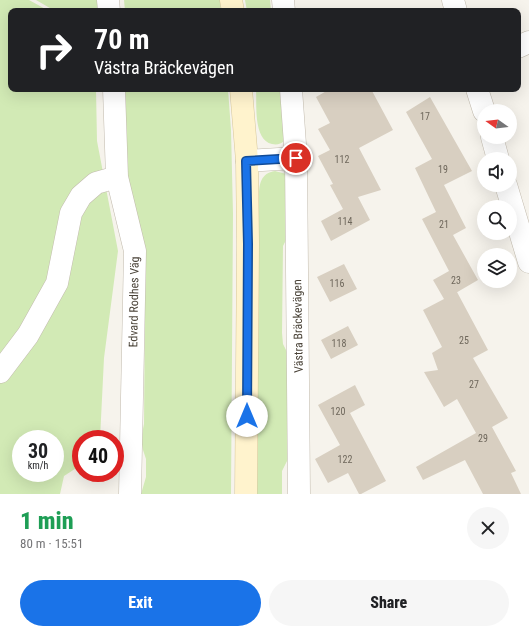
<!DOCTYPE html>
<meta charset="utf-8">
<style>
:root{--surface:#fff;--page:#f6f6f6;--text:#202124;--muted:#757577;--accent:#1a73e8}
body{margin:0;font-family:"Roboto Condensed",sans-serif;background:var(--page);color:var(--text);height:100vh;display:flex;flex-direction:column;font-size:15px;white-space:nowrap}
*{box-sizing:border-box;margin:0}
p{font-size:13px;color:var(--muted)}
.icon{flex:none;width:22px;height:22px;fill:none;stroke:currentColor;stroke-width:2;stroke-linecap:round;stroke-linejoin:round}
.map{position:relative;height:494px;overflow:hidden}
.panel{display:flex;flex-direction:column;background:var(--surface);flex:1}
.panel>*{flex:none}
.guide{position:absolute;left:8px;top:8px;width:513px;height:84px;border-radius:8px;box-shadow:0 4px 16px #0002;background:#202124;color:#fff;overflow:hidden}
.needle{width:26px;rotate:284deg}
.tools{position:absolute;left:477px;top:104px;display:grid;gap:8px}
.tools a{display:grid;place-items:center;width:40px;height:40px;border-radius:50%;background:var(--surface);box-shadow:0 4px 16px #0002;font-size:20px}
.speed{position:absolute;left:12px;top:430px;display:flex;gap:8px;font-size:20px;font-weight:700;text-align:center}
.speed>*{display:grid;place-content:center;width:52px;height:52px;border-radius:50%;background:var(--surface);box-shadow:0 4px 16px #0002;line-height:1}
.speed small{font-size:10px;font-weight:400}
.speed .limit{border:6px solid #d22;background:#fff;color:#111}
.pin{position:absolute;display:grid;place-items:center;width:34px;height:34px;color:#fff;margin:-17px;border:2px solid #fff;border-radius:50%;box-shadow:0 1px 4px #0007}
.me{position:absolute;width:44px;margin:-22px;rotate:0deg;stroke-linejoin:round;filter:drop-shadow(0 0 3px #0008)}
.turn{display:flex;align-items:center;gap:14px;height:84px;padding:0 20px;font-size:18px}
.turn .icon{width:52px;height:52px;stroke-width:2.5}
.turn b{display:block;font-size:28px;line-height:34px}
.round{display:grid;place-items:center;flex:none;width:42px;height:42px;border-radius:21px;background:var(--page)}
.head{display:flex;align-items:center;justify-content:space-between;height:68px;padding:0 20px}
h1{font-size:24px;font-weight:800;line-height:30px;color:#1e9e55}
.button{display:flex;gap:8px;margin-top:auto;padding:8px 20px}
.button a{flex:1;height:46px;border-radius:24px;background:var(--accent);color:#fff;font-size:16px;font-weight:800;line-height:46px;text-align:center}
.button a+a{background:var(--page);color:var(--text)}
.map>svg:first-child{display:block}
.green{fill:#d2eab5;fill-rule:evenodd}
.building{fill:#d8cfc1}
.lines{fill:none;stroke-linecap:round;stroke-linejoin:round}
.street-casing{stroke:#c2bbae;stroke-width:23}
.secondary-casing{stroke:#d6c79b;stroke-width:23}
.street{stroke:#fff;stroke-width:22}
.secondary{stroke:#fff3cd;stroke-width:22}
.route-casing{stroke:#114b97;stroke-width:10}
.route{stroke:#1a73e8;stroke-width:7}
.labels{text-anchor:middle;stroke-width:3;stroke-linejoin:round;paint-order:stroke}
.number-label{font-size:10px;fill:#6e675b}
.street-label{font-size:12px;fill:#4b4439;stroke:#fff}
</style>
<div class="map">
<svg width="529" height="494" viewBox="0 0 529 494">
<rect width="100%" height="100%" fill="#f6f3ec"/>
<path class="green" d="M 0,0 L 29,0 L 49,11 L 11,11 L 11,89 L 96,89 L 97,141 L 118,251 L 104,358 L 100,439 L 81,439 L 81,465 L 64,476 L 60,494 L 0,494 ZM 21,439 L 55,439 L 55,473 L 21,473 Z
M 36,0 L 97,0 L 98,11 L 55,11 Z
M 124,0 L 220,0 L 221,11 L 125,11 Z
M 245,0 L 270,0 L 271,11 L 247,11 Z
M 125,89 L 228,89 L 231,130 L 233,214 L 231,494 L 141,494 L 146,477 L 146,459 L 143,450 L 141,439 L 144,424 L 145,304 L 144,277 L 124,150 Z
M 256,89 L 285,89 L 284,141 C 281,144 277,145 272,144 C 253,140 257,104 256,89 Z
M 275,171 L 286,174 L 290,232 L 283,246 L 282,333 L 283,344 L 289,356 L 289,457 L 282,471 L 282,494 L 257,494 L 259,196 C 259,184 261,173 275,171 Z"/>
<path class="building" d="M 330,89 L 371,89 L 393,130 L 359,148 L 381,190 L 358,197 L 370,220 L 331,241 L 321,221 L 343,209 L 330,185 L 333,184 L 318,156 L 330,150 L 318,129 L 330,123 L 316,97 Z
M 430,97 L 472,171 L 444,185 L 466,228 L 453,235 L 478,280 L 454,294 L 457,292 L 488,350 L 473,358 L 508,418 L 492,427 L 516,471 L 511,473 L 521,494 L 483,494 L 465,460 L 423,480 L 416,467 L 476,433 L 457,399 L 444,407 L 424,372 L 438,370 L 432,353 L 442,347 L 423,310 L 444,299 L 433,280 L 449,271 L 422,219 L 436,212 L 415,168 L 432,159 L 406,112 Z
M 344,264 L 357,289 L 330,302 L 317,277 Z
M 348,326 L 358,345 L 331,359 L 321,340 Z
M 355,385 L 365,405 L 350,413 L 386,481 L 361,494 L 359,494 L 348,473 L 328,483 L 315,459 L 340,445 L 318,405 Z"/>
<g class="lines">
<defs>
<path id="street" d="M 108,0 L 109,11
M 283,0 L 284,11
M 453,0 L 456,11
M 518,47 L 529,42
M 114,89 L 117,177 L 135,251 L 130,494
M 291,89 L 296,158 L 299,494
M 477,89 L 484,111
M 492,137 L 498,159
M 247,161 L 296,158
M 506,185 L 529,262
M 0,372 L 28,335 L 57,283 L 71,213 L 81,196 L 96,183 L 117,177"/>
<path id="secondary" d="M 231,0 L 233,11
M 241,89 L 247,161 L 248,244 L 246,494"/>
</defs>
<use href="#street" class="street-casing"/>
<use href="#secondary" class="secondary-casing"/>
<use href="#street" class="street"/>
<use href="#secondary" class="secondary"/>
</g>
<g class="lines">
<defs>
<path id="route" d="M 247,416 L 248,244 L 246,161 L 296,158"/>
</defs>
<use href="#route" class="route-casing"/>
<use href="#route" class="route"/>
</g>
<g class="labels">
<g class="number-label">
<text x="425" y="120">17</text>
<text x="342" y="163">112</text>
<text x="443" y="173">19</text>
<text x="345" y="225">114</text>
<text x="444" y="228">21</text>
<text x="456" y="284">23</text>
<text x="337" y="287">116</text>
<text x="464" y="344">25</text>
<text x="339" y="347">118</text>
<text x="474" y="388">27</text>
<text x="338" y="415">120</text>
<text x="483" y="442">29</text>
<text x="345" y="463">122</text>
</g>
<g class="street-label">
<text transform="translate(134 302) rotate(-89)" y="4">Edvard Rodhes Väg</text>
<text transform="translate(298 326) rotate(-91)" y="4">Västra Bräckevägen</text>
</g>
</g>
</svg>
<div class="tools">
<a><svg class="needle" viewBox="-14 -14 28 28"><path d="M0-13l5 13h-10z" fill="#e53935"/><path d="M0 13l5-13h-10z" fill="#757577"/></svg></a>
<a><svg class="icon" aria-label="sound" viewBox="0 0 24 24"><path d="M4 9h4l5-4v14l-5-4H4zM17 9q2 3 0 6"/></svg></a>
<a><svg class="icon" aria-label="search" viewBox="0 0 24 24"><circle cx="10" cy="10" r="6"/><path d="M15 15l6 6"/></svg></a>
<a><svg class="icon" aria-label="layers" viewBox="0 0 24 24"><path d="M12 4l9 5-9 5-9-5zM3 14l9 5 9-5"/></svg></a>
</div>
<div class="speed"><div>30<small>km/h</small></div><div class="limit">40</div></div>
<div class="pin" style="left:296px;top:158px;background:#d93025"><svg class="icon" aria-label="arrive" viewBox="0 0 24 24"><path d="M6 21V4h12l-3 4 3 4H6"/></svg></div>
<svg class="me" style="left:247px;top:416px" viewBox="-20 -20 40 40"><circle r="19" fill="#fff"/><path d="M0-13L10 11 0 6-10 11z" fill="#1a73e8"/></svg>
<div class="guide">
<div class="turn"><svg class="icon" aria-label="right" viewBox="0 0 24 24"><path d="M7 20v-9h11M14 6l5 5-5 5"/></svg><div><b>70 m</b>Västra Bräckevägen</div></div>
</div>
</div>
<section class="panel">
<div class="head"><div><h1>1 min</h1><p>80 m · 15:51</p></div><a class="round"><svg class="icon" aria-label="close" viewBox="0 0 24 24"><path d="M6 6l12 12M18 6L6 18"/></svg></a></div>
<div class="button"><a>Exit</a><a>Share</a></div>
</section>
